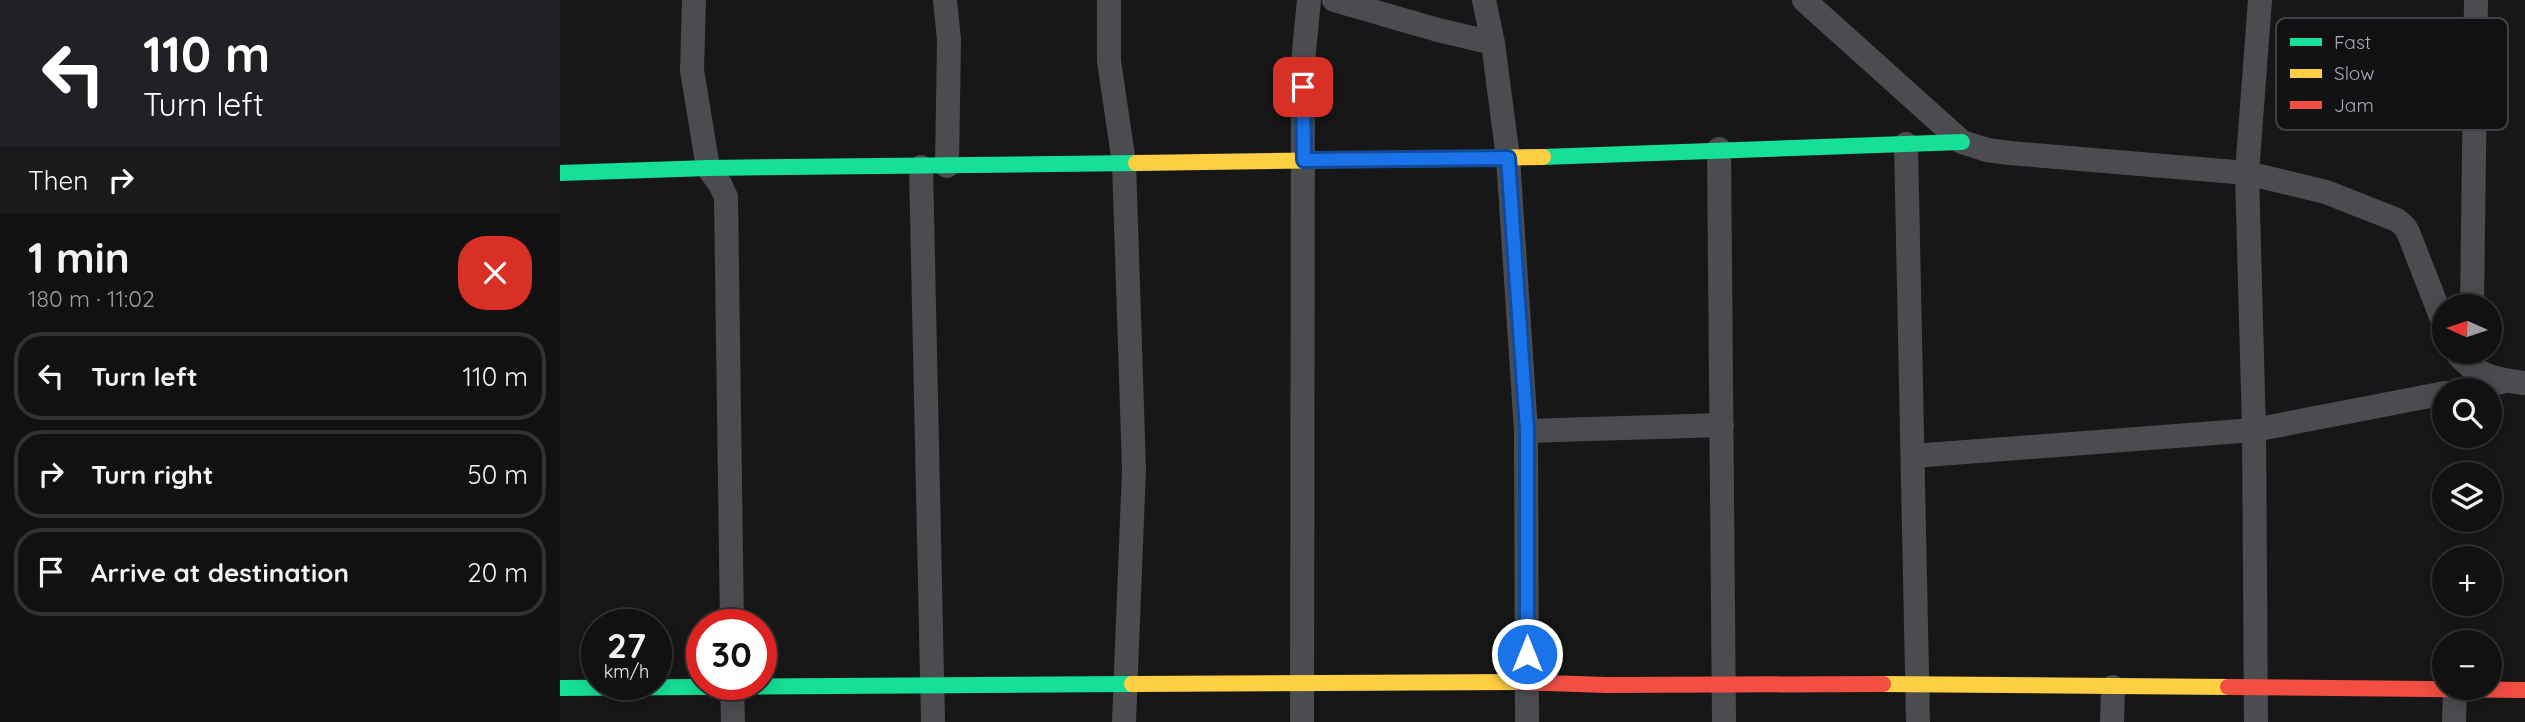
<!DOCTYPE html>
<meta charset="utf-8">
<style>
:root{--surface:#111;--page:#1a1a1a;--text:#f1f3f6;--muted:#9c9d9f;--line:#303131}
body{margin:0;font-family:Quicksand,sans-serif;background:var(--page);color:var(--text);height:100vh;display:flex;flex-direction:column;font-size:26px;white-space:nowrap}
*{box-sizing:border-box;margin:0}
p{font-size:23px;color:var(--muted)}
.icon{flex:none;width:38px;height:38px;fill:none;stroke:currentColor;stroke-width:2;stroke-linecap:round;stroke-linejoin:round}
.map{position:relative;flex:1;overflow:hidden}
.panel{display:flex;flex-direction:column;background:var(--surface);width:560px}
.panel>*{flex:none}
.guide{background:#202124;color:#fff;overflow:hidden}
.needle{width:46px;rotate:273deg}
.tools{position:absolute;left:1872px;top:294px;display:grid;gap:14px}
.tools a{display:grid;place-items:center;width:70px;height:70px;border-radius:50%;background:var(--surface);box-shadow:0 4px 18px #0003,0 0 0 2px var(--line);font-size:35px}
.speed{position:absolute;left:21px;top:609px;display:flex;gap:14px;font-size:35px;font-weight:700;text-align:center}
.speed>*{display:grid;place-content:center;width:91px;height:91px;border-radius:50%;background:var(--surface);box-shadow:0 4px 18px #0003,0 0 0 2px var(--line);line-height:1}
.speed small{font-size:18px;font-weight:400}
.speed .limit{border:10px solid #d22;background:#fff;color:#111}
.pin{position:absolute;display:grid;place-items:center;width:60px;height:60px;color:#fff;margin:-30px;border-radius:14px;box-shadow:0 4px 10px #0006}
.me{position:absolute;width:77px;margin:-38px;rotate:0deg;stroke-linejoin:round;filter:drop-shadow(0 0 5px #0008)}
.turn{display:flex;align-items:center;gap:24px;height:147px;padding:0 28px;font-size:32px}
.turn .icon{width:91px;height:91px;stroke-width:2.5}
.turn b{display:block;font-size:49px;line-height:60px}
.then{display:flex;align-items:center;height:66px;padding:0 28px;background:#0003;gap:14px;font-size:26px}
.round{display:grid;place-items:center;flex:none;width:74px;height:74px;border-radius:28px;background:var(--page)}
.overview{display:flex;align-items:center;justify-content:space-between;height:119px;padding:0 28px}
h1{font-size:42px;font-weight:700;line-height:52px}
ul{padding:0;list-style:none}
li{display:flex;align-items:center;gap:21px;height:88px;margin:0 14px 10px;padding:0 14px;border:4px solid var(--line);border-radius:28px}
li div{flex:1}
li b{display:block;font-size:26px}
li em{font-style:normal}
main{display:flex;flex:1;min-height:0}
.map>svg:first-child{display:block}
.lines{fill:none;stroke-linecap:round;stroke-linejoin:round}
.street{stroke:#4b4c50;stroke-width:24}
.fast{stroke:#16e098;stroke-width:16}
.slow{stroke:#ffcf43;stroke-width:16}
.jam{stroke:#f24e42;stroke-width:16}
.route-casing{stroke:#114b97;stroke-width:18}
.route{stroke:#1a73e8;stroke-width:12}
.key{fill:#111113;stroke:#3e4045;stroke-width:2}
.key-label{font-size:19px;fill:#a8adb8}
</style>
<main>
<section class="panel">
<div class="guide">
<div class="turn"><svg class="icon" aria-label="left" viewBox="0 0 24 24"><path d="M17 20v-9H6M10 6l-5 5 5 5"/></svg><div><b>110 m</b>Turn left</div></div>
<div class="then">Then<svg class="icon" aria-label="right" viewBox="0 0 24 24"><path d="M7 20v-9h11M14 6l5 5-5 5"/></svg></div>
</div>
<div class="overview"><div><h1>1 min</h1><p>180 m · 11:02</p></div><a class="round" style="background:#d93025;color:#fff"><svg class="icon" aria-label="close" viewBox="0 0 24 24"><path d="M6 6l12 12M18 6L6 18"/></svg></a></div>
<ul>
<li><svg class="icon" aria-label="left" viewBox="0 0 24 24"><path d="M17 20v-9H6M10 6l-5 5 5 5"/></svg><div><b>Turn left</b></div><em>110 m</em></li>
<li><svg class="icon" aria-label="right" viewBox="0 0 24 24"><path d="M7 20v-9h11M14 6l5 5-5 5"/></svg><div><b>Turn right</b></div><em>50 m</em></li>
<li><svg class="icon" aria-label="arrive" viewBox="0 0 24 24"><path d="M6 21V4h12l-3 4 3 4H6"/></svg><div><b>Arrive at destination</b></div><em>20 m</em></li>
</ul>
</section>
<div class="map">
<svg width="1965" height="722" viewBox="0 0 1965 722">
<rect width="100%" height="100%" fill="#171717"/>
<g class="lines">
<path class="street" d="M 134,0 L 132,70 L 148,168 L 160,184 L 166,197 L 172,625
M 385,0 L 389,40 L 387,166
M 549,0 L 549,61 L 564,163 L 574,469 L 564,722
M 774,0 L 878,30 L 933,43 L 948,158 L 966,431 L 967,722
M 924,0 L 933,43
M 1244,0 L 1402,142 L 1427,150 L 1450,153 L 1687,173 L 1766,192 L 1837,220 L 1844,226 L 1848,232 L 1885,327
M 1346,144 L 1358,722
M 1159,149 L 1164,722
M 361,167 L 373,722
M 1912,306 L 1916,0
M 1896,352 C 1913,375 1937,380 1965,383
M 1897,390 L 1942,382
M 966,431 L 1162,425
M 1353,456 L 1694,430 L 1885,393
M 172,684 L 173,722
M 742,722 L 743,62 L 749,0
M 1552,722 L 1553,687
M 1696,722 L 1694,430 L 1687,173 L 1700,0
M 1894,722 L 1895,690"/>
<path class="fast" d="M 983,157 L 1402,142
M 0,173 L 148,168 L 576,163
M 0,688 L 572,684"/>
<path class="slow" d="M 576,163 L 983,157
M 572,684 L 959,682
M 1323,684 L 1668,687"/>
<path class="jam" d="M 959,682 L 1047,685 L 1323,684
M 1668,687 L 1965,690"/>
</g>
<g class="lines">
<defs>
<path id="route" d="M 743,87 L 744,160 L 948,158 L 967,430 L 967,654"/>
</defs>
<use href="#route" class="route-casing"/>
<use href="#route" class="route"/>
</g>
<rect x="1716" y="18" width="232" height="112" rx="10" class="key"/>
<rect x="1730" y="38" width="32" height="8" fill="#16e098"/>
<rect x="1730" y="69" width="32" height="9" fill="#ffcf43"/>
<rect x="1730" y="101" width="32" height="8" fill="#f24e42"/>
<g class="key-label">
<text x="1774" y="49">Fast</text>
<text x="1774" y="80">Slow</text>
<text x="1774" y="112">Jam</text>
</g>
</svg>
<div class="tools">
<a><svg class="needle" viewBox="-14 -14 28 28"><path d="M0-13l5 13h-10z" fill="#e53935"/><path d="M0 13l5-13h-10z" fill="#9c9d9f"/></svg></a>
<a><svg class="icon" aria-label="search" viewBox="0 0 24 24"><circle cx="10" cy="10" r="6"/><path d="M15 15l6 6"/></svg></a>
<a><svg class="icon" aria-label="layers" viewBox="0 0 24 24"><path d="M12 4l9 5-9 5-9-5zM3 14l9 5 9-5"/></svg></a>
<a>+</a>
<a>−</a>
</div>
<div class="speed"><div>27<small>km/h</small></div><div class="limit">30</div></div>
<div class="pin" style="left:743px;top:87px;background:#d93025"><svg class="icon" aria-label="arrive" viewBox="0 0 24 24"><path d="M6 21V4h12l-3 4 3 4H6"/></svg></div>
<svg class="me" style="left:967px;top:654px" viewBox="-20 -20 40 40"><circle r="17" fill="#1a73e8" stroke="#fff" stroke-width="3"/><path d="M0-11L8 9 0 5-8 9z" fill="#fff"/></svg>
</div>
</main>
